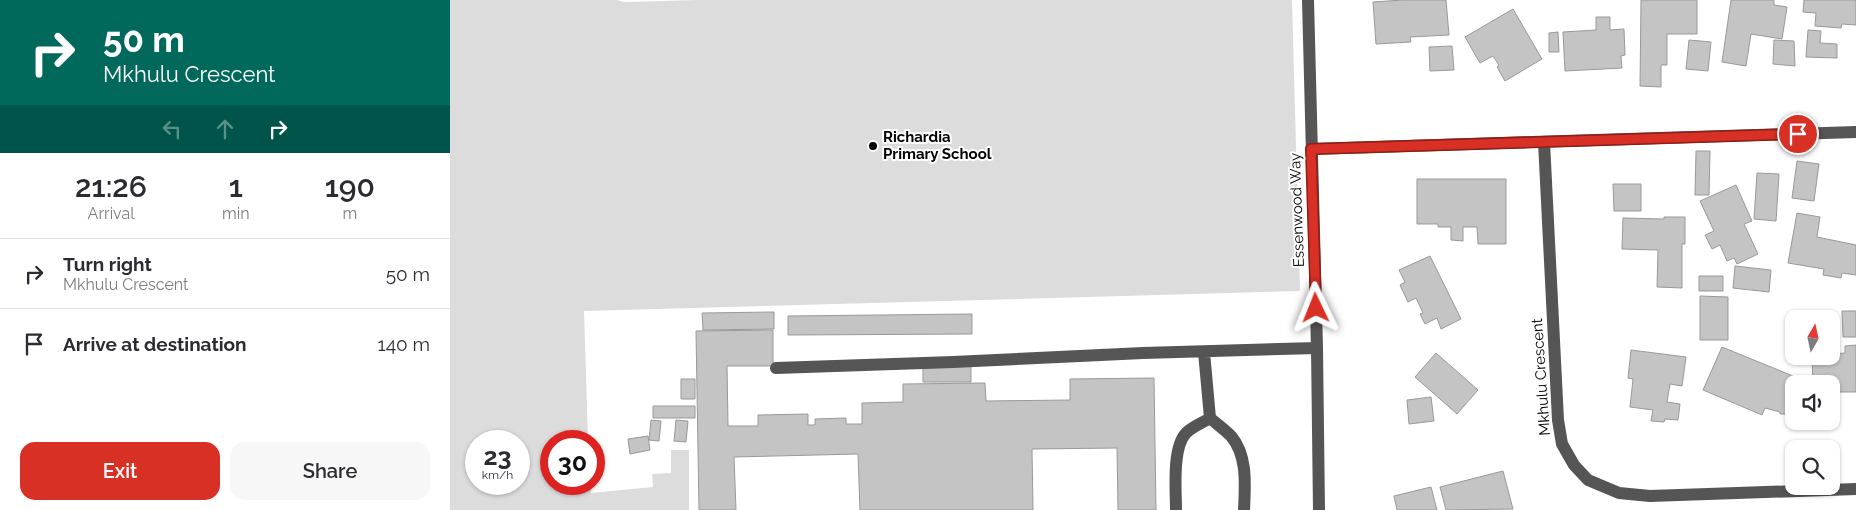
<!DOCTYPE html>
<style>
:root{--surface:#fff;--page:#f7f7f7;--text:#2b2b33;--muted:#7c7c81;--line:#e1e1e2;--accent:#d93025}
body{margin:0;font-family:Raleway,sans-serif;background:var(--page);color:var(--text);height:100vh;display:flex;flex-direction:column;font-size:19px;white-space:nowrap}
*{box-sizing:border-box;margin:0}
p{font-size:16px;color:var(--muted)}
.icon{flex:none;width:28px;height:28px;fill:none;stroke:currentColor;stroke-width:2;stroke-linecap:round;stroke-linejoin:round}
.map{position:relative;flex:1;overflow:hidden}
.sheet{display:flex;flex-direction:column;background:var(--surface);width:450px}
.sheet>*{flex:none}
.top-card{background:#00695c;color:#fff;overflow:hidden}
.needle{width:32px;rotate:9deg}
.controls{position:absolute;left:1335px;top:310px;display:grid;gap:10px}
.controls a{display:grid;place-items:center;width:55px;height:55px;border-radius:10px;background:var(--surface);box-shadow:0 1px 4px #0004;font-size:25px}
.speed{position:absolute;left:15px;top:430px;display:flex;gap:10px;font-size:25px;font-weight:700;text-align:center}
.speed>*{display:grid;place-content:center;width:65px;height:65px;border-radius:50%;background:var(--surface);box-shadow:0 1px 4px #0004;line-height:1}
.speed small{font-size:12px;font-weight:400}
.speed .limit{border:8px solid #d22;background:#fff;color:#111}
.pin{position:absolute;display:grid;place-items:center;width:42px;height:42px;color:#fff;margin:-21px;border:2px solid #fff;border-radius:50%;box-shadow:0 1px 5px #0007}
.me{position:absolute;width:55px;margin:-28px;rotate:358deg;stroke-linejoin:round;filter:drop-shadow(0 0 4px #0008)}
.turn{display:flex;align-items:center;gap:18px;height:105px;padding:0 20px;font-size:22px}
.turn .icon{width:65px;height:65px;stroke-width:2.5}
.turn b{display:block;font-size:35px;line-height:42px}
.lanes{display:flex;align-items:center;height:48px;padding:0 20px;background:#0003;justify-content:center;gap:25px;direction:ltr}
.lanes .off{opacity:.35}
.eta{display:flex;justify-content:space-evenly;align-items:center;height:85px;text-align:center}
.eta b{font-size:30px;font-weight:600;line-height:35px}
.cta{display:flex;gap:10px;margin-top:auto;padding:10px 20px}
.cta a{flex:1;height:58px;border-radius:15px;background:var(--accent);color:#fff;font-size:20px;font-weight:600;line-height:58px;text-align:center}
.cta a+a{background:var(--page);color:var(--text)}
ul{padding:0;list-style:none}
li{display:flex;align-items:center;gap:15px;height:70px;padding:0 20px;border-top:1px solid var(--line)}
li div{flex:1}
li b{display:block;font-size:19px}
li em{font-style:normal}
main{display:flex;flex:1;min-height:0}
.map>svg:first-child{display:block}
.pitch{fill:#dcdcdc;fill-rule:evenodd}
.building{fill:#c4c4c4;stroke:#999}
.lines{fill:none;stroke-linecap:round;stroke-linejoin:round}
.minor{stroke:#555;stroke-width:12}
.route-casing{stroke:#8d1f18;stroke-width:12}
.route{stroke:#d93025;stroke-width:9}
.poi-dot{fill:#000;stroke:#fff;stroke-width:2}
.labels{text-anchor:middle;stroke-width:4;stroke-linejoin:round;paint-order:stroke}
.poi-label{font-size:15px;font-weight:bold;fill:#000;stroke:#fff;text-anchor:start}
.street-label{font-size:15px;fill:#000;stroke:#fff}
</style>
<main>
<section class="sheet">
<div class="top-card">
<div class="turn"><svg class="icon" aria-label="right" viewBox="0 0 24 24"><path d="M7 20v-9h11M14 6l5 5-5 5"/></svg><div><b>50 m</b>Mkhulu Crescent</div></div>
<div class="lanes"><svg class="icon off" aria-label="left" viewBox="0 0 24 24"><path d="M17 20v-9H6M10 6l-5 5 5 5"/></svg><svg class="icon off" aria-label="ahead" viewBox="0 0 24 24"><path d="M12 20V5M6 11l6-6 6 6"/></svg><svg class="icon" aria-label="right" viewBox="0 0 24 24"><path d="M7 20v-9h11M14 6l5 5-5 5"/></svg></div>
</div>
<div class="eta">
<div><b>21:26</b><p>Arrival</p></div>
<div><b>1</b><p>min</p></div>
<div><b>190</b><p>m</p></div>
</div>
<ul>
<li><svg class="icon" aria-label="right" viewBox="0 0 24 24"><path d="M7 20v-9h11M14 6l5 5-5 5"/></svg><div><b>Turn right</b><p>Mkhulu Crescent</p></div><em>50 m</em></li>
<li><svg class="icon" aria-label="arrive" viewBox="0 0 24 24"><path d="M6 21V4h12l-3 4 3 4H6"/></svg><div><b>Arrive at destination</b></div><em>140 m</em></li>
</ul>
<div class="cta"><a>Exit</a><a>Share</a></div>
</section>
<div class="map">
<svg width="1406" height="510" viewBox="0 0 1406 510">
<rect width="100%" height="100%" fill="#fff"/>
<path class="pitch" d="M 0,0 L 166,0 L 175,2 L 249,0 L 842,0 L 850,291 L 134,311 L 138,441 L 101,441 L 101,484 L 140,484 L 141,493 L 203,487 L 202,474 L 221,473 L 221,450 L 239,450 L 239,510 L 0,510 ZM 26,441 L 69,441 L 69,484 L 26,484 Z"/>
<path class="building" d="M 953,0 L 996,0 L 999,35 L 960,37 L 961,42 L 926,44 L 923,2 Z
M 1191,0 L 1247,0 L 1247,34 L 1217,34 L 1217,65 L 1211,65 L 1211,87 L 1190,86 Z
M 1281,0 L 1324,0 L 1324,5 L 1337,7 L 1332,39 L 1301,34 L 1296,66 L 1272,62 Z
M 1354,0 L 1406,0 L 1406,25 L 1392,24 L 1391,28 L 1365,26 L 1366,13 L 1353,12 Z
M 1063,9 L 1092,59 L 1055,81 L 1047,67 L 1049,65 L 1043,56 L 1030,63 L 1015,37 Z
M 1146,17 L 1160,17 L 1160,30 L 1174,29 L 1175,55 L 1171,56 L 1172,68 L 1115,71 L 1113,32 L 1146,30 Z
M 1358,30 L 1371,31 L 1370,43 L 1387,44 L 1387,58 L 1356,57 Z
M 1108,32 L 1109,52 L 1099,52 L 1099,33 Z
M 1239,40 L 1261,42 L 1258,71 L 1236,69 Z
M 1324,40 L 1344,41 L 1345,66 L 1323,64 Z
M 1002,46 L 1004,70 L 980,71 L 979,47 Z
M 1246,151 L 1260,151 L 1259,195 L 1245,195 Z
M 1347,161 L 1369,164 L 1364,201 L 1342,198 Z
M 1307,173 L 1329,174 L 1326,221 L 1304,219 Z
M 967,179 L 1056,179 L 1056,244 L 1028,244 L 1027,227 L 1013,227 L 1013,241 L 1001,240 L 1001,227 L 988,227 L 988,224 L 967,224 Z
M 1163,184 L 1191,184 L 1191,211 L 1164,211 Z
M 1286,185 L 1302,221 L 1294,224 L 1308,254 L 1287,264 L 1284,258 L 1277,261 L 1270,245 L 1262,249 L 1255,235 L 1264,231 L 1250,201 Z
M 1347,213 L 1370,217 L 1367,237 L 1406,245 L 1406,275 L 1392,273 L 1391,278 L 1373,275 L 1374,269 L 1338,263 Z
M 1214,217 L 1235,217 L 1235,244 L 1232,244 L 1232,288 L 1207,287 L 1208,250 L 1172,249 L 1173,218 L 1214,219 Z
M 980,256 L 1011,319 L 991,329 L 987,318 L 975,324 L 970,314 L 973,313 L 966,298 L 958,302 L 950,285 L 955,282 L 949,270 Z
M 1285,266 L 1321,270 L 1319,292 L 1283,288 Z
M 1249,276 L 1273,276 L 1273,291 L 1249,291 Z
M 1250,296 L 1278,297 L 1278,340 L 1250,340 Z
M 1392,311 L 1406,311 L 1406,337 L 1393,337 Z
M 324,312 L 324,329 L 253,330 L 252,313 Z
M 522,314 L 522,334 L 338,335 L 338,316 Z
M 323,330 L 323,366 L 277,366 L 278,426 L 308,426 L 308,415 L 358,414 L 358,425 L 365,425 L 365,419 L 396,418 L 396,424 L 412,424 L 412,403 L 453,402 L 453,384 L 535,383 L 536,401 L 620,400 L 620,379 L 704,378 L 706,510 L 668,510 L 667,448 L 582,449 L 583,510 L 410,510 L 408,454 L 284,457 L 286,510 L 249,510 L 246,331 Z
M 1406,345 L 1406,392 L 1381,392 L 1381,384 L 1363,384 L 1362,356 L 1381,356 L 1381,354 L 1395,353 L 1395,346 Z
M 1272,347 L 1343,376 L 1340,384 L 1344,384 L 1344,414 L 1330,414 L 1330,412 L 1315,408 L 1312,415 L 1253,390 Z
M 1181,350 L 1236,357 L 1232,386 L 1220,384 L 1217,402 L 1230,404 L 1228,420 L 1215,419 L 1214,422 L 1201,421 L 1203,410 L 1180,407 L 1183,379 L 1178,378 Z
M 986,353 L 1028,390 L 1007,414 L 965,377 Z
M 473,366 L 521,366 L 521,382 L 473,382 Z
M 231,379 L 245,379 L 245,399 L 231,399 Z
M 981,397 L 984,421 L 959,424 L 957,400 Z
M 1386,400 L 1388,424 L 1366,426 L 1365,421 L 1381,421 L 1381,401 Z
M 203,406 L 245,406 L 245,418 L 203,418 Z
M 201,420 L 211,421 L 209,441 L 199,440 Z
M 226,420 L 238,421 L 236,442 L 224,441 Z
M 198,436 L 200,450 L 180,454 L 178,439 Z
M 1053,471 L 1063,509 L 996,510 L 990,487 Z
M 981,487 L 987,510 L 947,510 L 944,496 Z"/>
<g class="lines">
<path class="minor" d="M 858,0 L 867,348 L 869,510
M 1094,142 L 1108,420 L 1112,444 L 1124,465 L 1138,480 L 1169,493 L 1200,496 L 1406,489
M 861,149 L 1406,132
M 754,352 L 760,418 C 767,424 775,430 781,436 C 798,456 795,486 794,510
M 326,368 L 503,362 L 693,353 L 867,348
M 726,510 C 726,490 722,448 736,433 C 742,427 752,423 760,418"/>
</g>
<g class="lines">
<defs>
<path id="route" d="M 866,308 L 861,149 L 1348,134"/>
</defs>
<use href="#route" class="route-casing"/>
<use href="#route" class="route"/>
</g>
<circle class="poi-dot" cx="423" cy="146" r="5"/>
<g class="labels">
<g class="poi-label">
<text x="433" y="142">Richardia<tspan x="433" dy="17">Primary School</tspan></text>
</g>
<g class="street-label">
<text transform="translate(847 210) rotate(-92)" y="5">Essenwood Way</text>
<text transform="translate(1091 377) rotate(-94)" y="5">Mkhulu Crescent</text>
</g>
</g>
</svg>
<div class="controls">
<a><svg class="needle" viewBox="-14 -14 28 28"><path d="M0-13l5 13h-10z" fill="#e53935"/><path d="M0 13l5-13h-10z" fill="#7c7c81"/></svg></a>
<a><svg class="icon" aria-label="sound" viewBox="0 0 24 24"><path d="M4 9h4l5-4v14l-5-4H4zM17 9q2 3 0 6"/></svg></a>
<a><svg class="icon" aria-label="search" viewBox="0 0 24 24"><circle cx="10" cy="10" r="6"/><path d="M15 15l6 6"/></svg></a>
</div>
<div class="speed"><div>23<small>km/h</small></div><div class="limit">30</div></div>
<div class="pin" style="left:1348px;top:134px;background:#d93025"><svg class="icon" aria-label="arrive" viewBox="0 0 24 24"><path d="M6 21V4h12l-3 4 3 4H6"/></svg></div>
<svg class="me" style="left:866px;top:308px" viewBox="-20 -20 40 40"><path d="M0-17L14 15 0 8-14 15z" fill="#d93025" stroke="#fff" stroke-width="4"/></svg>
</div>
</main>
